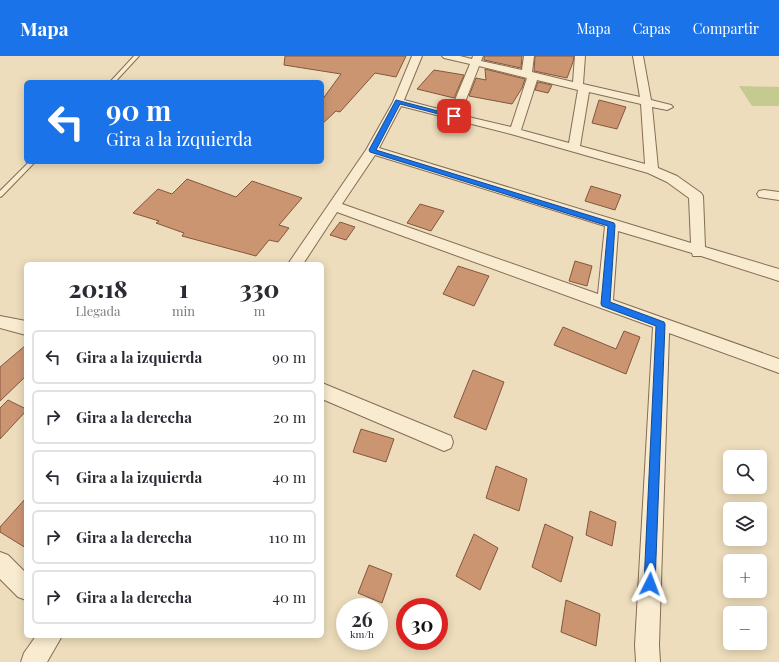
<!DOCTYPE html>
<html lang="es">
<meta charset="utf-8">
<style>
:root{--surface:#fff;--page:#f7f7f7;--text:#2b2b33;--muted:#7c7c81;--line:#e1e1e2;--accent:#1a73e8}
body{margin:0;font-family:"Playfair Display",serif;background:var(--page);color:var(--text);height:100vh;display:flex;flex-direction:column;font-size:15px;white-space:nowrap}
*{box-sizing:border-box;margin:0}
p{font-size:13px;color:var(--muted)}
.icon{flex:none;width:22px;height:22px;fill:none;stroke:currentColor;stroke-width:2;stroke-linecap:round;stroke-linejoin:round}
.map{position:relative;flex:1;overflow:hidden}
.details{position:absolute;left:24px;top:206px;width:300px;height:376px;display:flex;flex-direction:column;background:var(--surface);border-radius:6px;box-shadow:0 2px 10px #0003}
.details>*{flex:none}
.banner{position:absolute;left:24px;top:24px;width:300px;height:84px;border-radius:6px;box-shadow:0 2px 10px #0003;background:#1a73e8;color:#fff;overflow:hidden}
.controls{position:absolute;left:723px;top:394px;display:grid;gap:8px}
.controls a{display:grid;place-items:center;width:44px;height:44px;border-radius:6px;background:var(--surface);box-shadow:0 2px 10px #0003;font-size:20px}
.speed{position:absolute;left:336px;top:542px;display:flex;gap:8px;font-size:20px;font-weight:700;text-align:center}
.speed>*{display:grid;place-content:center;width:52px;height:52px;border-radius:50%;background:var(--surface);box-shadow:0 2px 10px #0003;line-height:1}
.speed small{font-size:10px;font-weight:400}
.speed .limit{border:6px solid #d22;background:#fff;color:#111}
.pin{position:absolute;display:grid;place-items:center;width:34px;height:34px;color:#fff;margin:-17px;border-radius:8px;box-shadow:0 2px 6px #0006}
.me{position:absolute;width:44px;margin:-22px;rotate:3deg;stroke-linejoin:round;filter:drop-shadow(0 0 3px #0008)}
.turn{display:flex;align-items:center;gap:14px;height:84px;padding:0 16px;font-size:18px}
.turn .icon{width:52px;height:52px;stroke-width:2.5}
.turn b{display:block;font-size:28px;line-height:34px}
.eta{display:flex;justify-content:space-evenly;align-items:center;height:68px;text-align:center}
.eta b{font-size:24px;font-weight:800;line-height:28px}
ul{padding:0;list-style:none}
li{display:flex;align-items:center;gap:12px;height:54px;margin:0 8px 6px;padding:0 8px;border:2px solid var(--line);border-radius:6px}
li div{flex:1}
li b{display:block;font-size:15px}
li em{font-style:normal}
header{display:flex;align-items:center;gap:24px;box-sizing:border-box;height:56px;padding:0 20px;background:var(--accent);color:#fff}
header strong{font-size:19px}
nav{display:flex;gap:22px;margin-inline-start:auto;font-size:14px}
.map>svg:first-child{display:block}
.green{fill:#c5ca91}
.building{fill:#cb9572;stroke:#83573c}
.lines{fill:none;stroke-linecap:round;stroke-linejoin:round}
.lane-casing{stroke:#846d56;stroke-width:2}
.street-casing{stroke:#846d56;stroke-width:2}
.lane{fill:#f8ebcf;fill-rule:evenodd}
.street{fill:#f8ebcf;fill-rule:evenodd}
.route{fill:#1a73e8;stroke:#114b97}
</style>
<header>
<strong>Mapa</strong>
<nav><a>Mapa</a><a>Capas</a><a>Compartir</a></nav>
</header>
<div class="map">
<svg width="779" height="606" viewBox="0 0 779 606">
<rect width="100%" height="100%" fill="#edddbc"/>
<path class="green" d="M 739,30 L 779,31 L 779,50 L 752,50 Z"/>
<path class="building" d="M 285,0 L 406,0 L 396,21 L 375,17 L 340,56 L 336,55 L 322,68 L 322,44 L 341,18 L 284,9 Z
M 484,0 L 522,0 L 521,12 L 484,4 Z
M 535,0 L 574,0 L 573,6 L 567,22 L 534,15 Z
M 485,13 L 525,23 L 522,32 L 512,48 L 469,40 L 476,22 L 486,24 Z
M 434,14 L 464,19 L 454,42 L 417,33 Z
M 538,26 L 552,29 L 548,37 L 535,34 Z
M 599,44 L 626,51 L 617,73 L 592,67 Z
M 187,123 L 236,141 L 252,125 L 302,142 L 279,169 L 289,172 L 278,186 L 269,184 L 256,200 L 182,180 L 184,177 L 156,167 L 159,165 L 133,157 L 158,133 L 172,138 Z
M 591,130 L 621,139 L 615,154 L 585,145 Z
M 420,148 L 444,155 L 431,175 L 407,167 Z
M 340,166 L 355,171 L 346,184 L 330,179 Z
M 575,205 L 592,210 L 587,230 L 569,225 Z
M 458,210 L 489,220 L 474,250 L 443,238 Z
M 563,271 L 616,293 L 624,275 L 640,281 L 626,318 L 554,289 Z
M 26,289 L 26,320 L 0,345 L 0,311 Z
M 473,314 L 504,326 L 486,374 L 454,361 Z
M 8,344 L 26,353 L 26,355 L 0,383 L 0,352 Z
M 361,373 L 394,383 L 386,406 L 353,396 Z
M 496,410 L 527,423 L 519,455 L 486,442 Z
M 26,442 L 26,492 L 0,476 L 0,471 Z
M 590,455 L 616,466 L 612,490 L 586,479 Z
M 545,468 L 573,481 L 561,526 L 532,511 Z
M 474,478 L 498,492 L 480,534 L 456,520 Z
M 369,509 L 392,518 L 382,547 L 358,537 Z
M 566,544 L 600,558 L 596,590 L 561,576 Z"/>
<g class="lines">
<defs>
<path id="lane" d="M 134,0 L 139,0 L 115,26 L 110,26 Z
M 29,106 L 35,106 L 2,140 L 0,141 L 0,135 Z"/>
<path id="street" d="M 412,0 L 422,0 L 404,44 L 450,56 L 470,8 L 444,2 L 442,0 L 460,0 L 472,3 L 473,0 L 483,0 L 481,5 L 522,14 L 524,0 L 534,0 L 532,16 L 573,26 L 575,0 L 585,0 L 583,28 L 640,41 L 633,0 L 643,0 L 651,44 L 671,49 L 673,51 L 667,54 L 652,51 L 658,112 L 677,120 L 701,137 L 703,140 L 705,191 L 779,213 L 779,225 L 701,200 L 693,200 L 692,197 L 618,175 L 613,244 L 779,303 L 779,317 L 669,277 L 659,589 L 660,606 L 636,606 L 635,589 L 653,271 L 337,156 L 303,208 L 288,208 L 366,94 L 393,46 ZM 479,10 L 527,22 L 511,71 L 460,59 ZM 537,24 L 578,34 L 569,87 L 521,74 ZM 589,36 L 641,48 L 645,108 L 580,90 ZM 401,50 L 511,78 L 648,117 L 667,126 L 689,142 L 691,187 L 379,92 ZM 375,99 L 605,170 L 598,238 L 342,148 Z
M 764,134 L 779,136 L 779,144 L 759,141 L 757,138 L 759,135 Z
M 0,260 L 26,265 L 26,279 L 0,272 Z
M 322,327 L 451,380 L 453,386 L 451,392 L 444,395 L 322,343 Z
M 0,496 L 8,499 L 26,517 L 26,544 L 18,541 L 0,523 Z
M 36,580 L 62,580 L 47,606 L 21,606 L 24,597 Z"/>
</defs>
<use href="#lane" class="lane-casing"/>
<use href="#street" class="street-casing"/>
<use href="#lane" class="lane"/>
<use href="#street" class="street"/>
</g>
<path class="route" d="M 396,44 L 457,60 L 454,62 L 400,48 L 376,94 L 614,167 L 615,169 L 610,246 L 664,266 L 665,268 L 655,528 L 654,532 L 650,534 L 645,532 L 644,528 L 656,270 L 602,250 L 601,248 L 608,170 L 370,96 L 369,94 Z"/>
</svg>
<div class="controls">
<a><svg class="icon" aria-label="search" viewBox="0 0 24 24"><circle cx="10" cy="10" r="6"/><path d="M15 15l6 6"/></svg></a>
<a><svg class="icon" aria-label="layers" viewBox="0 0 24 24"><path d="M12 4l9 5-9 5-9-5zM3 14l9 5 9-5"/></svg></a>
<a>+</a>
<a>−</a>
</div>
<div class="speed"><div>26<small>km/h</small></div><div class="limit">30</div></div>
<div class="pin" style="left:454px;top:60px;background:#d93025"><svg class="icon" aria-label="arrive" viewBox="0 0 24 24"><path d="M6 21V4h12l-3 4 3 4H6"/></svg></div>
<svg class="me" style="left:650px;top:528px" viewBox="-20 -20 40 40"><path d="M0-17L14 15 0 8-14 15z" fill="#1a73e8" stroke="#fff" stroke-width="4"/></svg>
<div class="banner">
<div class="turn"><svg class="icon" aria-label="left" viewBox="0 0 24 24"><path d="M17 20v-9H6M10 6l-5 5 5 5"/></svg><div><b>90 m</b>Gira a la izquierda</div></div>
</div>
<section class="details">
<div class="eta">
<div><b>20:18</b><p>Llegada</p></div>
<div><b>1</b><p>min</p></div>
<div><b>330</b><p>m</p></div>
</div>
<ul>
<li><svg class="icon" aria-label="left" viewBox="0 0 24 24"><path d="M17 20v-9H6M10 6l-5 5 5 5"/></svg><div><b>Gira a la izquierda</b></div><em>90 m</em></li>
<li><svg class="icon" aria-label="right" viewBox="0 0 24 24"><path d="M7 20v-9h11M14 6l5 5-5 5"/></svg><div><b>Gira a la derecha</b></div><em>20 m</em></li>
<li><svg class="icon" aria-label="left" viewBox="0 0 24 24"><path d="M17 20v-9H6M10 6l-5 5 5 5"/></svg><div><b>Gira a la izquierda</b></div><em>40 m</em></li>
<li><svg class="icon" aria-label="right" viewBox="0 0 24 24"><path d="M7 20v-9h11M14 6l5 5-5 5"/></svg><div><b>Gira a la derecha</b></div><em>110 m</em></li>
<li><svg class="icon" aria-label="right" viewBox="0 0 24 24"><path d="M7 20v-9h11M14 6l5 5-5 5"/></svg><div><b>Gira a la derecha</b></div><em>40 m</em></li>
</ul>
</section>
</div>
